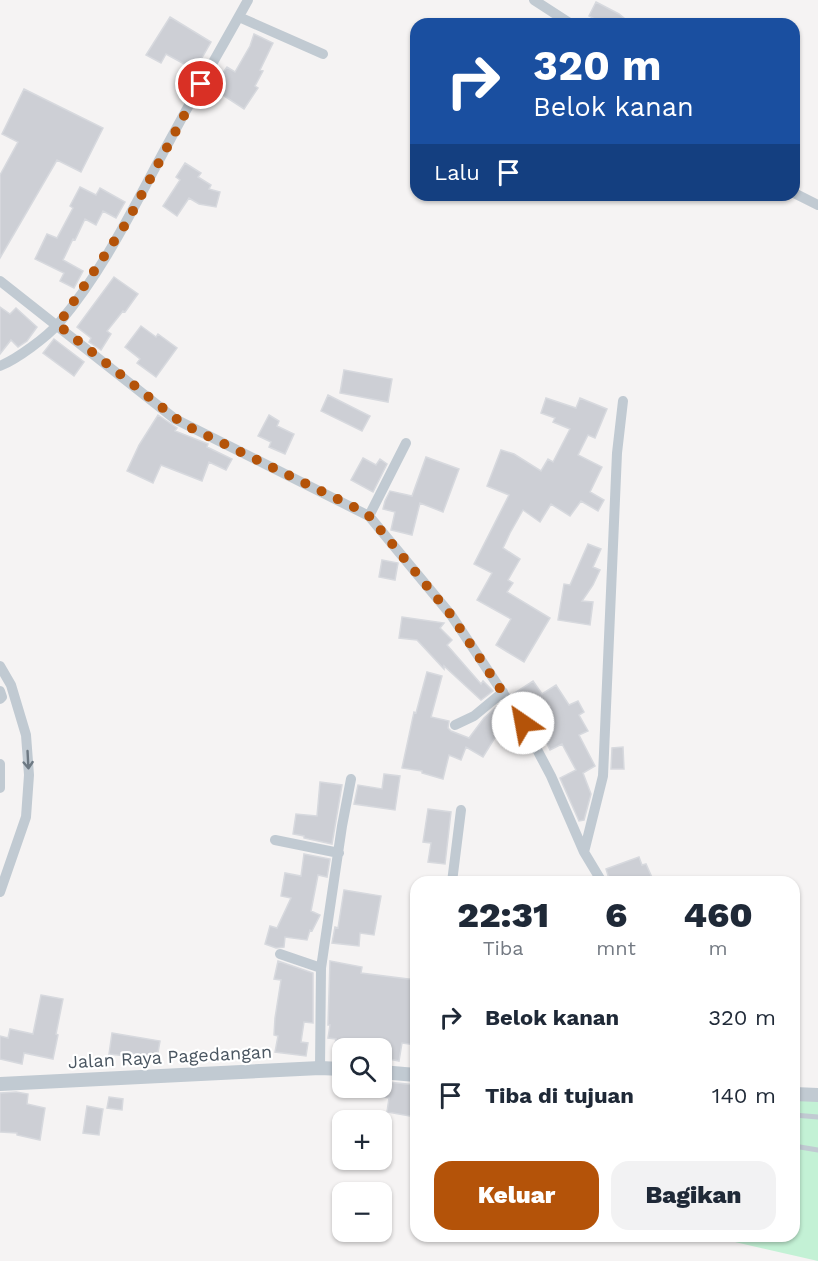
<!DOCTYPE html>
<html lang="id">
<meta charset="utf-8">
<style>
:root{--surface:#fff;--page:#f2f2f3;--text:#1f2937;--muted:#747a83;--accent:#b45309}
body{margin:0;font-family:"Work Sans",sans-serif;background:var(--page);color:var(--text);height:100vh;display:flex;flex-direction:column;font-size:22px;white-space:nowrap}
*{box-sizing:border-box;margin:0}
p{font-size:20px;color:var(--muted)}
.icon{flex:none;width:33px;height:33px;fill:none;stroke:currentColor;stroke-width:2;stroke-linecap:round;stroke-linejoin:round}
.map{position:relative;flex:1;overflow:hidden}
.side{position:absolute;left:410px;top:876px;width:390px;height:366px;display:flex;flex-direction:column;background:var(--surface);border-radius:18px;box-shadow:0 2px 4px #0004}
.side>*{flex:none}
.banner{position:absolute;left:410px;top:18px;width:390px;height:183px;border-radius:18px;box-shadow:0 2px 4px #0004;background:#1a4fa0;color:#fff;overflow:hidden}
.tools{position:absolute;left:332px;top:1038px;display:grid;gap:12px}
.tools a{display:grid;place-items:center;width:60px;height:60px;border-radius:12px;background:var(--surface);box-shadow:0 2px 4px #0004;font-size:30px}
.pin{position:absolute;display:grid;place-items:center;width:51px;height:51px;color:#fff;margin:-26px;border:3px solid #fff;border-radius:50%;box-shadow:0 2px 6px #0007}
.me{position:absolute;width:66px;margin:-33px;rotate:327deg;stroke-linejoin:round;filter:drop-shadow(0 0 4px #0008)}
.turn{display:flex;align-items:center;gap:21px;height:126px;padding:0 24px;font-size:27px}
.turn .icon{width:78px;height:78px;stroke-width:2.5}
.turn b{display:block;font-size:42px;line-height:51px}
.then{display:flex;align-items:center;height:57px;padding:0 24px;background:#0003;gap:12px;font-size:22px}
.eta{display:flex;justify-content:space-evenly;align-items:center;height:102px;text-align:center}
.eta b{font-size:36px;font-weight:800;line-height:42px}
.action{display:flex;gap:12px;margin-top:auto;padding:12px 24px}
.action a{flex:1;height:69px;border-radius:18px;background:var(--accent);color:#fff;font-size:24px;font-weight:800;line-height:69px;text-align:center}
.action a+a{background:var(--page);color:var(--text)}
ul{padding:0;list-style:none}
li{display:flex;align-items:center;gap:18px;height:78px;padding:0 24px}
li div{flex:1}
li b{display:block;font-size:22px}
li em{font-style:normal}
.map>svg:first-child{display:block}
.green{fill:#c3f1d5}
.building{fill:#cdcfd5;stroke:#d7d9de;stroke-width:1.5}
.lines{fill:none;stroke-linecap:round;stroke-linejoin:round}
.service{stroke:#c1cad2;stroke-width:5}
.minor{stroke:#c1cad2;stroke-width:10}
.tertiary{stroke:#c1cad2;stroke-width:14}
.oneway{stroke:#6e7983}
.route{stroke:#b45309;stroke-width:10;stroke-dasharray:0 18}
.labels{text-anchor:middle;stroke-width:4.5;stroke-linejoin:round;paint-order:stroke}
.street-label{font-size:18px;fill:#4a5661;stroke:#fff}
</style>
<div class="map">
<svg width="818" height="1261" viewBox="0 0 818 1261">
<rect width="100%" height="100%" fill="#f5f3f3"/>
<path class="green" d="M 794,1098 L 818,1099 L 818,1261 L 735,1242 L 722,1236 L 794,1236 Z"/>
<path class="building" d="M 596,2 L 619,14 L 631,24 L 604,24 L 589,16 Z
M 170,17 L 211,42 L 195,70 L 166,54 L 161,63 L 146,55 Z
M 254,34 L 273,43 L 260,70 L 263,71 L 255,86 L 258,88 L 244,109 L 212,88 L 227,67 L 235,72 L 250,46 Z
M 24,89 L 103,128 L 81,172 L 57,160 L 0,258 L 0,175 L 18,142 L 2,134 Z
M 185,163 L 201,173 L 198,177 L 211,185 L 209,189 L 220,192 L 216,207 L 199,204 L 189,198 L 177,216 L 163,206 L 180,180 L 176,177 Z
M 80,187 L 96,195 L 100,188 L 125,202 L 116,218 L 103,211 L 96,225 L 85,219 L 75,240 L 73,239 L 63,260 L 83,271 L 74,288 L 60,281 L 64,273 L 35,259 L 47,234 L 57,238 L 73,208 L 70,206 Z
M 114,277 L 138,294 L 125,312 L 123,311 L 107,331 L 111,334 L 101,350 L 89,342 L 91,338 L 77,327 Z
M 0,307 L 10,314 L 16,308 L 37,327 L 27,341 L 18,347 L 11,340 L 0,354 Z
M 141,326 L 156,337 L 158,334 L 177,348 L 156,377 L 137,363 L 140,359 L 125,347 Z
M 54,339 L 84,362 L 74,376 L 43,353 Z
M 344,370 L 392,379 L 388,402 L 340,393 Z
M 328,395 L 370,416 L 362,431 L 321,411 Z
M 546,398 L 576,408 L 580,398 L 607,409 L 595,438 L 588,435 L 578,455 L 602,467 L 590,492 L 604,500 L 598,511 L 581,501 L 570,516 L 551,504 L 540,522 L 523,510 L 510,533 L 503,548 L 520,559 L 508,580 L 513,583 L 507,592 L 550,618 L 524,662 L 496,645 L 511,619 L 477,600 L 492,573 L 474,564 L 509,495 L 487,486 L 501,450 L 514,454 L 541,471 L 548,459 L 553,462 L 570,429 L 553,422 L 555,418 L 541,413 Z
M 158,415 L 177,428 L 175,431 L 208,444 L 207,447 L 232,459 L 226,470 L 209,462 L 202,481 L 161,465 L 153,483 L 127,471 L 139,445 Z
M 269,415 L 279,421 L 277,426 L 294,434 L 285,454 L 269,447 L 271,442 L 258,436 Z
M 426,457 L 459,469 L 443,512 L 420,503 L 412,535 L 391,530 L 395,512 L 383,509 L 385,501 L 390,491 L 412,496 Z
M 363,458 L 376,465 L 380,459 L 387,464 L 373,492 L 351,480 Z
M 588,544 L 601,549 L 593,567 L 600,570 L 593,585 L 582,601 L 593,602 L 590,625 L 558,620 L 564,584 L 570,585 Z
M 382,560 L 398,563 L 395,580 L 379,577 Z
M 402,617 L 444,623 L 440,628 L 452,640 L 447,645 L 481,684 L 483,681 L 493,691 L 481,700 L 444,666 L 444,669 L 417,640 L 399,638 Z
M 427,672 L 442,676 L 431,717 L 449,721 L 448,728 L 451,731 L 469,738 L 484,718 L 501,703 L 506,711 L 493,722 L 501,728 L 483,757 L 466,747 L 461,760 L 449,755 L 443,779 L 422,773 L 422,771 L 402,768 L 414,712 L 416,713 Z
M 533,681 L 542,694 L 556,685 L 569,705 L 578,701 L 584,712 L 579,715 L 588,731 L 579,735 L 595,766 L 583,773 L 591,794 L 584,820 L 579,821 L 560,778 L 576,770 L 562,744 L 550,750 L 544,737 L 549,734 L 541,720 L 544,719 L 529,696 L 521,702 L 513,694 Z
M 623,747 L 624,769 L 611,769 L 612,748 Z
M 384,774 L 400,776 L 395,810 L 354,804 L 358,785 L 382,789 Z
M 320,782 L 342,785 L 332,844 L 304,838 L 304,836 L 293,834 L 296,814 L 317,816 Z
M 428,809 L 451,812 L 445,864 L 428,862 L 431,843 L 423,842 Z
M 304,854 L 330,859 L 327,877 L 318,875 L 311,911 L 320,915 L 312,931 L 310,930 L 307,940 L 285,937 L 284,947 L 276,948 L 265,944 L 270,926 L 277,928 L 291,898 L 281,896 L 285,873 L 301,876 Z
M 639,857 L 642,865 L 646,864 L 654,882 L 610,882 L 606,869 Z
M 344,890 L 381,896 L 374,935 L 360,933 L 359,946 L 332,943 L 335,927 L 338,928 Z
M 278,961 L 313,973 L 313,1023 L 304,1022 L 301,1042 L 308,1043 L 306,1056 L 275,1052 L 278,1036 L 274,1035 L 275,1018 L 281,980 L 274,979 Z
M 330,961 L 362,967 L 361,973 L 416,980 L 416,1045 L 402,1043 L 399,1061 L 384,1058 L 386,1048 L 334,1048 L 336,1039 L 328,1038 L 330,1025 L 328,1025 Z
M 41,995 L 63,999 L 56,1034 L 58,1035 L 53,1059 L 24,1053 L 22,1064 L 0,1059 L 0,1036 L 8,1038 L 10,1029 L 33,1034 Z
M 112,1033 L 160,1041 L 157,1058 L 126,1052 L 126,1056 L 109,1054 Z
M 388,1082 L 416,1085 L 416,1117 L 387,1112 L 389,1098 L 362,1093 L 363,1088 L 387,1088 Z
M 16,1092 L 28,1094 L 27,1104 L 45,1108 L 40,1140 L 17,1135 L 17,1133 L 0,1132 L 0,1093 Z
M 109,1097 L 123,1099 L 122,1110 L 107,1108 Z
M 87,1106 L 103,1109 L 99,1135 L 83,1133 Z"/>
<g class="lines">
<path class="service" d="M 794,1115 L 818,1117
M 794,1146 L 818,1150"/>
<path class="minor" d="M 534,0 L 571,24
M 239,17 L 323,54
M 794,193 L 818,205
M 0,281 L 175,419 L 369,516 L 451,615 L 523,723 L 551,776 L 584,852 L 602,882
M 0,366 C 17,359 47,337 59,323 C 105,269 136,202 170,140 C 195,93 222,47 248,0
M 369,516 L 406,443
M 0,666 L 11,685 L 26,735 L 29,775 L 26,817 L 0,892
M 0,691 L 2,697 L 0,699
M 455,725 L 474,716 L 503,692
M 0,764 L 0,788
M 275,840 L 339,853
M 584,852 L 603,776 L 617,453 L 623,401
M 452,882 L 461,810
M 280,954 L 321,968
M 320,1068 L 321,968 L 342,826 L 351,779"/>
<path class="tertiary" d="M 381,1072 L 416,1075
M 0,1084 L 320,1068 L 342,1069
M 794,1094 L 818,1095"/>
</g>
<defs><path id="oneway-shaft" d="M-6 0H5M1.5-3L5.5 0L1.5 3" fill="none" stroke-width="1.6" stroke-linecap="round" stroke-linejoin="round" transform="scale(1.5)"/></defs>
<use class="oneway" href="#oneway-shaft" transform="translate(28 760) rotate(87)"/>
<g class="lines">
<path class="route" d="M 201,84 L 127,222 L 58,325 L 183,424 L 354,507 L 369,516 L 451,615 L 523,723"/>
</g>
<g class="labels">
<g class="street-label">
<text transform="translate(170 1057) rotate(-3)" y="6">Jalan Raya Pagedangan</text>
</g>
</g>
</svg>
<div class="tools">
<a><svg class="icon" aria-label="search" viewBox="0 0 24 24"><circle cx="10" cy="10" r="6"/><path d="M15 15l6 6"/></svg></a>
<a>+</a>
<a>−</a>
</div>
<div class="pin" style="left:201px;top:84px;background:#d93025"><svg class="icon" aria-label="arrive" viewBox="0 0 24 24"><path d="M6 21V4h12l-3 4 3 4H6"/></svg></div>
<svg class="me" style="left:523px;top:723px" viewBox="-20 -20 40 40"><circle r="19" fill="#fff"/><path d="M0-13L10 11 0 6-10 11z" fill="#b45309"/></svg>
<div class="banner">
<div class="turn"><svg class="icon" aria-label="right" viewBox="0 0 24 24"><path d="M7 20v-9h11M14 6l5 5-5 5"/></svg><div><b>320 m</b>Belok kanan</div></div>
<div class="then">Lalu<svg class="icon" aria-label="arrive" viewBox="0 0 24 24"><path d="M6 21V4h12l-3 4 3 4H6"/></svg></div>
</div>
<section class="side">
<div class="eta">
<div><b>22:31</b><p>Tiba</p></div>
<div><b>6</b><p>mnt</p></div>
<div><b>460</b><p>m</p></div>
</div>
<ul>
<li><svg class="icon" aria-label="right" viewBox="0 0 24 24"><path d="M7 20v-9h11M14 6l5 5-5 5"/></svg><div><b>Belok kanan</b></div><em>320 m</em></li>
<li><svg class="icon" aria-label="arrive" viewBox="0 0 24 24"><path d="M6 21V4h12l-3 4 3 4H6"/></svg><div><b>Tiba di tujuan</b></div><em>140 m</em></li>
</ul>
<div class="action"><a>Keluar</a><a>Bagikan</a></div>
</section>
</div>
